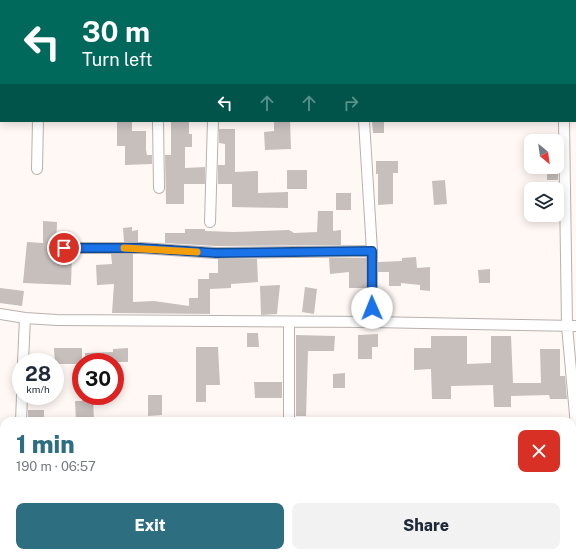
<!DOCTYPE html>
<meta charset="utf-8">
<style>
:root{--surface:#fff;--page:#f2f2f3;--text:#1f2937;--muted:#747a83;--accent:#2d6e81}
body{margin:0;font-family:"Public Sans",sans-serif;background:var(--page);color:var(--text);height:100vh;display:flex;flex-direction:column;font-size:15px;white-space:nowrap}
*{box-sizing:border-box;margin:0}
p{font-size:13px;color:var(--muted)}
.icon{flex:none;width:22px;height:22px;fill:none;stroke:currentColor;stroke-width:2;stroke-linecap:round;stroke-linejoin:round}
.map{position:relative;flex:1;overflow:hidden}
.drawer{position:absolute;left:0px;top:417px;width:576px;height:140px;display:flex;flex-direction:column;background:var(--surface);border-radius:12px 12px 0 0;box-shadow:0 2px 10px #0003}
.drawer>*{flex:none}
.banner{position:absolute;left:0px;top:0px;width:576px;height:122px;box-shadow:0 2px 10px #0003;background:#00695c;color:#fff;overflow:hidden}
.needle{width:26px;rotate:151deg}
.fabs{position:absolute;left:524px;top:134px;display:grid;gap:8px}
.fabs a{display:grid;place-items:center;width:40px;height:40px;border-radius:8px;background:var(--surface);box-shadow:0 2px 10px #0003;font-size:20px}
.speed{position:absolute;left:12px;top:353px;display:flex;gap:8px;font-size:20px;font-weight:700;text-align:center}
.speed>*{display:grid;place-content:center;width:52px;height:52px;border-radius:50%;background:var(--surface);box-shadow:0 2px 10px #0003;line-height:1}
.speed small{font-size:10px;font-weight:400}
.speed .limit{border:6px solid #d22;background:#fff;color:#111}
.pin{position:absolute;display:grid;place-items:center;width:34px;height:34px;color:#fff;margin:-17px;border:2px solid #fff;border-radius:50%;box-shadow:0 1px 4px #0007}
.me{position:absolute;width:44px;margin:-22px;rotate:359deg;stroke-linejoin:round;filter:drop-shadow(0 0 3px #0008)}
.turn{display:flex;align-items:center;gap:14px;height:84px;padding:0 16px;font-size:18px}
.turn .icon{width:52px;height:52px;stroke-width:2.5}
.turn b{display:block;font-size:28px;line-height:34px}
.lanes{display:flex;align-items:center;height:38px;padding:0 16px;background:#0003;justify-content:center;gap:20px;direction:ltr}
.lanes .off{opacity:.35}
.round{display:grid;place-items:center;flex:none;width:42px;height:42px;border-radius:8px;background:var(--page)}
.headline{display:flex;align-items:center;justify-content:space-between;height:68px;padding:0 16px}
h1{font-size:24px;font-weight:800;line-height:30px;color:var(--accent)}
.cta{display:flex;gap:8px;margin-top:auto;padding:8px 16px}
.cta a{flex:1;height:46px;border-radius:8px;background:var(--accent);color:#fff;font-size:16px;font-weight:800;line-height:46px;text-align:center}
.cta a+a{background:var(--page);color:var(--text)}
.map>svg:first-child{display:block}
.water{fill:#b9978b}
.building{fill:#c6bfbc}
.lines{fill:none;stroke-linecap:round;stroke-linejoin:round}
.street-casing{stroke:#b8b1ae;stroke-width:12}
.street{stroke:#fff;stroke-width:10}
.route-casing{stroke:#114b97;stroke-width:10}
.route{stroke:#1a73e8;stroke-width:7}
.slow{stroke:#f59e0b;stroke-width:7}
</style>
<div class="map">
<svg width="576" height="557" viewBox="0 0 576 557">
<rect width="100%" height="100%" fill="#fff8f5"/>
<path class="water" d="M 0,0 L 366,0 L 1,1 L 0,4 Z"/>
<path class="building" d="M 117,121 L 132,121 L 132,131 L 146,131 L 146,150 L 147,155 L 152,155 L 152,164 L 125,165 L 125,146 L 117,146 Z
M 171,121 L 189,121 L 189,134 L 192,134 L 192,147 L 185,147 L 185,168 L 205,167 L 205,184 L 184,184 L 184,204 L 166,204 L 165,155 L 171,155 Z
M 274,121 L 290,121 L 291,149 L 265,150 L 264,132 L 274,131 Z
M 372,121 L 384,121 L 384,133 L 373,133 Z
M 219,129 L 235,129 L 235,172 L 258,171 L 258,193 L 288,192 L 288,208 L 232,207 L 232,184 L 218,184 L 218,165 L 225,165 L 225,144 L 219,143 Z
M 376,161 L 398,161 L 398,173 L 393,173 L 393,204 L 378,205 L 378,174 L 376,174 Z
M 547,167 L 558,167 L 558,180 L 547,180 Z
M 287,170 L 307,170 L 307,189 L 287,189 Z
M 445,180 L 447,204 L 434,205 L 432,181 Z
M 336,193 L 351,193 L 351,210 L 336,210 Z
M 318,211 L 333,211 L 333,231 L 341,230 L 341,245 L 216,246 L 165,243 L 165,233 L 185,233 L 185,229 L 205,229 L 205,231 L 234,232 L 289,230 L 294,233 L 317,232 Z
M 43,221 L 57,222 L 56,252 L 72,254 L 71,285 L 23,283 L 27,242 L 43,243 Z
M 132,227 L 132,231 L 138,230 L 138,242 L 124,242 L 123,228 Z
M 111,254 L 133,254 L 133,302 L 154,301 L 189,306 L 189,298 L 198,298 L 198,279 L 209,279 L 209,273 L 218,273 L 218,259 L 257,259 L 258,282 L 231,284 L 231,288 L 210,289 L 210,314 L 112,313 L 114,284 L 97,285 L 96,265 L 112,264 Z
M 416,257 L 417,268 L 430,267 L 430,291 L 420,290 L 420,285 L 401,283 L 401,286 L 389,286 L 389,272 L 378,272 L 378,262 L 402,261 L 402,258 Z
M 329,258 L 366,258 L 366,288 L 349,288 L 349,272 L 330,274 Z
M 490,269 L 490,283 L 479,283 L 478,270 Z
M 280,285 L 277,314 L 261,315 L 260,286 Z
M 305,287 L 317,289 L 314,314 L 302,312 Z
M 0,288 L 24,291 L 22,306 L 0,303 Z
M 247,333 L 258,333 L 259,347 L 247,347 Z
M 378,334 L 378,347 L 372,347 L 372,359 L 358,359 L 358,335 Z
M 296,335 L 335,336 L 334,351 L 308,351 L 306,416 L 296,416 Z
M 431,336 L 467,336 L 467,364 L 491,363 L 491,336 L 511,336 L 513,383 L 541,383 L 540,349 L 560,349 L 560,376 L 565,376 L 567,399 L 550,399 L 549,395 L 511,396 L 511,407 L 494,407 L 493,385 L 451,386 L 451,399 L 432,399 L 431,369 L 414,370 L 414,348 L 431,348 Z
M 196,347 L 218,347 L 220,385 L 206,385 L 206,402 L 196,402 Z
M 54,348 L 82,348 L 82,362 L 81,364 L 55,364 Z
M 128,348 L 128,362 L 85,362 L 85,353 L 113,352 L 113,349 Z
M 345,373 L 345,388 L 333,388 L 333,374 Z
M 254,382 L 282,382 L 282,398 L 255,398 Z
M 148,395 L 162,395 L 162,415 L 148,416 Z
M 82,397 L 93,397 L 94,421 L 76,421 L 75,401 L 82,401 Z
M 28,410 L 44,410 L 44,420 L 28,420 Z"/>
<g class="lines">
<defs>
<path id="street" d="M 562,0 L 562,1
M 531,1 L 542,0
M 0,11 L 1,11
M 158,121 L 159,188
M 364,121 L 372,251 L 372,322
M 564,121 L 567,326 L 576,426
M 37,169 L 38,121
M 210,222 L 213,121
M 64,248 L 141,248 L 216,253 L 372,251
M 0,314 L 25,318 L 57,320 L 372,322 L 576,326
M 23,362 L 25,318
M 21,421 L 22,396
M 289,421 L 289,322
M 572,493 L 576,464
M 18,557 L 18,553
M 551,557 L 553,553"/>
</defs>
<use href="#street" class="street-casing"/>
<use href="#street" class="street"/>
</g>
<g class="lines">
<defs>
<path id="route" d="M 64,248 L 141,248 L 216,253 L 372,251 L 372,308"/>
</defs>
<use href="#route" class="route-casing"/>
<use href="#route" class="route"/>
<path class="slow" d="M 124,248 L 197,252"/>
</g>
</svg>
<div class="fabs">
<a><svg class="needle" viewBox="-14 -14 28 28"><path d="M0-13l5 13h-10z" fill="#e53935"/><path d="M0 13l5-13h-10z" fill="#747a83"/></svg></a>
<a><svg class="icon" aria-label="layers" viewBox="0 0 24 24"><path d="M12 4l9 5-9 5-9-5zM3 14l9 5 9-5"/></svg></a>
</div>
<div class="speed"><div>28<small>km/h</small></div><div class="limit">30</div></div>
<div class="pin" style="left:64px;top:248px;background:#d93025"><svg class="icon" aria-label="arrive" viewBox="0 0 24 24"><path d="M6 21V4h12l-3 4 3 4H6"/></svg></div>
<svg class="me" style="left:372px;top:308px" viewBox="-20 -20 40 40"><circle r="19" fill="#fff"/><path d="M0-13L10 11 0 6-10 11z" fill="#1a73e8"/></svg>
<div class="banner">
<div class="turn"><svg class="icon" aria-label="left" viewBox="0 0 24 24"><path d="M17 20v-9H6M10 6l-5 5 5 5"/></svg><div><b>30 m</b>Turn left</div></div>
<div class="lanes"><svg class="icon" aria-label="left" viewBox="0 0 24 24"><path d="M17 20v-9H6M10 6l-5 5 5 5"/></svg><svg class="icon off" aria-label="ahead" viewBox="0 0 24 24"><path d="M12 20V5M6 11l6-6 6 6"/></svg><svg class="icon off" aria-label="ahead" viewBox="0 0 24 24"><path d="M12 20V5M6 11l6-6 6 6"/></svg><svg class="icon off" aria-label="right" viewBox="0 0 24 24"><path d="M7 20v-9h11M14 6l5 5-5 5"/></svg></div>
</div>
<section class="drawer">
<div class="headline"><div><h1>1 min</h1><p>190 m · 06:57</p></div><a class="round" style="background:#d93025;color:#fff"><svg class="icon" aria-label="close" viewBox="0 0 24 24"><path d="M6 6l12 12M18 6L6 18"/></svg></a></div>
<div class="cta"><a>Exit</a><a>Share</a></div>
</section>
</div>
